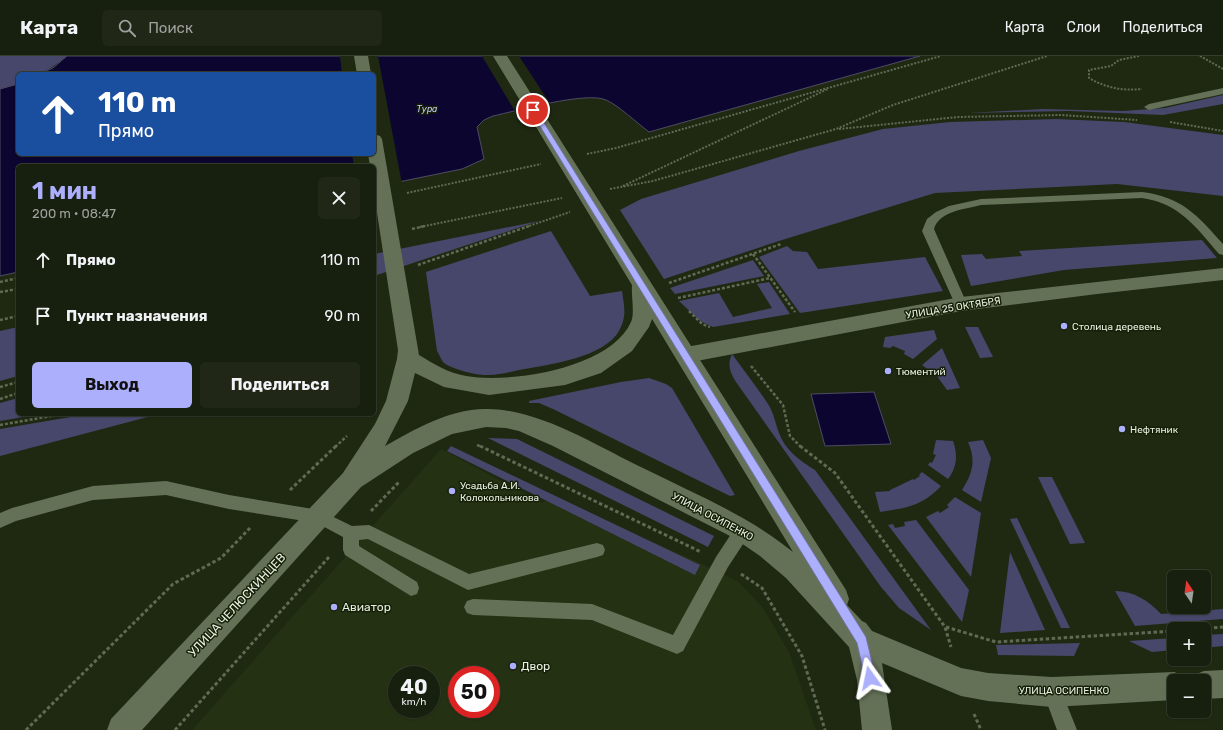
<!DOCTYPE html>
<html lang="ru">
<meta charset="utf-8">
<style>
:root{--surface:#171f0e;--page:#202717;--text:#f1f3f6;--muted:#9ea29e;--line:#363d2e;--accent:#acaffb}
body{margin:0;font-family:Rubik,sans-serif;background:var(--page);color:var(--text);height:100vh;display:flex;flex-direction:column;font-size:15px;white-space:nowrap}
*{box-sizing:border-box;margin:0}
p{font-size:13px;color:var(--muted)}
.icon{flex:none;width:22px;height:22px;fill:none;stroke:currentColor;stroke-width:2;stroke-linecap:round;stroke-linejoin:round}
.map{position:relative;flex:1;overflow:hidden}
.panel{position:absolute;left:16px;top:108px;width:360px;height:252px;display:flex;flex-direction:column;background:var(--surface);border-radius:6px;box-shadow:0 1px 3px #0004,0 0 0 1px var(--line)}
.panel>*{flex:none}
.guide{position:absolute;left:16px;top:16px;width:360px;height:84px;border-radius:6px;box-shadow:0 1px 3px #0004,0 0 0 1px var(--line);background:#1a4fa0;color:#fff;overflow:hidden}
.needle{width:26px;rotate:347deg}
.fabs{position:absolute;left:1167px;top:514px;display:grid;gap:8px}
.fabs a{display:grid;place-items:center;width:44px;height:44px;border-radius:6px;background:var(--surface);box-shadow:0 1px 3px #0004,0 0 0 1px var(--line);font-size:20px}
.speed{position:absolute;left:388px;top:610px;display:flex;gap:8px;font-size:20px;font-weight:700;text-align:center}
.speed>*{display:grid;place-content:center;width:52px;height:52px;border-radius:50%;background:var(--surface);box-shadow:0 1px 3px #0004,0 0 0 1px var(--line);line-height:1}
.speed small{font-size:10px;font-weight:400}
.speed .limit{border:6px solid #d22;background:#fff;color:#111}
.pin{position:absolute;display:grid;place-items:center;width:34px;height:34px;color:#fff;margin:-17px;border:2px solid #fff;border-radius:50%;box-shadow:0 1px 4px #0007}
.me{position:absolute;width:44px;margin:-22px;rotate:348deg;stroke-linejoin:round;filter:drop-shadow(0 0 3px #0008)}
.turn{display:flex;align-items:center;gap:14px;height:84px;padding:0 16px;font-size:18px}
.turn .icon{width:52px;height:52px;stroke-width:2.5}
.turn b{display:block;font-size:28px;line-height:34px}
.round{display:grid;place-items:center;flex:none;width:42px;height:42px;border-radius:6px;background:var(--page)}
.overview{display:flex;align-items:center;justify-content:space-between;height:68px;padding:0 16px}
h1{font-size:24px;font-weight:700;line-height:30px;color:var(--accent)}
.primary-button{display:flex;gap:8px;margin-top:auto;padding:8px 16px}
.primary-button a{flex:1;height:46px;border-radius:6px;background:var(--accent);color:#111;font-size:16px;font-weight:700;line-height:46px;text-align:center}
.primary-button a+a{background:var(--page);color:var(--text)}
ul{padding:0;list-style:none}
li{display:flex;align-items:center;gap:12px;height:56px;padding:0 16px}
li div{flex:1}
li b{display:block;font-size:15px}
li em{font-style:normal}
header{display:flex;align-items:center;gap:24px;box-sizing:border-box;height:56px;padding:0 20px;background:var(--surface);border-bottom:1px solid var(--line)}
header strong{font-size:19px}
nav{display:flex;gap:22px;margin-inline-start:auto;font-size:14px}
.search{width:280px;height:36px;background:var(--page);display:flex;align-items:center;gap:10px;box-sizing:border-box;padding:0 14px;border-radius:6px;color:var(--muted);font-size:15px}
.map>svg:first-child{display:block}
.built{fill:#253113;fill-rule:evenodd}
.green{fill:#46476a}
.water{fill:#0c052f;stroke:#4e4c64}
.pier{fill:#1f2912}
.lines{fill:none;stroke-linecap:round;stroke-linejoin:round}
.path-far2{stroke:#606954;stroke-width:2;stroke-dasharray:2 1.5;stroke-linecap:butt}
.path-far1{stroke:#606954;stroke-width:2.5;stroke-dasharray:3 2;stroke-linecap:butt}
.path{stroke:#606954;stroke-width:3;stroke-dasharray:3.5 2.5;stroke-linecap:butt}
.lane{fill:#657157;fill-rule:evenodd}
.street{fill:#657157;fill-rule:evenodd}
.secondary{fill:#657157;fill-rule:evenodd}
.route{fill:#acaffb;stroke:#7072a3}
.poi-dot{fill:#acaffb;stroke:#162008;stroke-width:1.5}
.labels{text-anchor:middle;stroke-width:3;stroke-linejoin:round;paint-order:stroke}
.far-water-label{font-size:9px;font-style:italic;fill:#c7cafa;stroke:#162008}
.street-label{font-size:10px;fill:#e9f0e1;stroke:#162008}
.poi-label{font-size:10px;fill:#e9f0e1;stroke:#162008;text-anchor:start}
.near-street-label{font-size:12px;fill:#e9f0e1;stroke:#162008}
.near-poi-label{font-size:12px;fill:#e9f0e1;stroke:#162008;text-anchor:start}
</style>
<header>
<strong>Карта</strong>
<div class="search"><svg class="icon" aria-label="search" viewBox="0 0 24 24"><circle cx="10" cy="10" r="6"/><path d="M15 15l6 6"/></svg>Поиск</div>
<nav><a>Карта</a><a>Слои</a><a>Поделиться</a></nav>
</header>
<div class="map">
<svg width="1223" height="674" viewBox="0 0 1223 674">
<rect width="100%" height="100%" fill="#1f2912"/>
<path class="built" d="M 441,393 L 543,447 L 548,440 L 718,515 L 739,526 L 763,552 L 789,596 L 816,674 L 192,674 ZM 397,619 L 431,619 L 431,653 L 397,653 ZM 457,619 L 491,619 L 491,653 L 457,653 Z"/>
<path class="green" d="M 0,0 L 67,0 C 47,16 43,18 18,18 L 18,28 L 0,33 Z
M 1223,39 L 1223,48 L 1163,59 L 1069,55 L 968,57 L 1043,53 L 1123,55 L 1165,52 Z
M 1056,63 L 1124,66 L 1223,79 L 1223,140 L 1117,128 L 935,137 L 782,184 L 664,223 L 620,154 L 641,143 L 799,95 L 883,73 L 950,66 Z
M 539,165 L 374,220 L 374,198 Z
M 551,175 L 590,240 L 622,235 C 624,250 627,259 620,273 C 606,302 547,309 519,314 C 509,316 499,319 489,319 C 479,320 450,313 443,306 C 441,303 439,298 437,295 L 426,216 Z
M 1202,184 L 1217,202 L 1064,214 L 971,230 L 961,199 L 982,198 L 986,203 L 1022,200 L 1019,195 Z
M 787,190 L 793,195 L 807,196 L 818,213 L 925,201 L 943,235 L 800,257 L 759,201 Z
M 753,204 L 764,220 L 675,238 L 670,232 Z
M 769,226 L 790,258 L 713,271 L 700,265 L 679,245 L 719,237 L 733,261 L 772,252 L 757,228 Z
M 18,271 L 18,320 L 0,325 L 0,275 Z
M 965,271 L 978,271 L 993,301 L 980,302 Z
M 934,274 L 937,283 L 913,303 L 904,298 L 905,295 L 893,290 L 890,292 L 883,291 L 885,281 Z
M 942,292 L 960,332 L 947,334 L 937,320 L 922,309 Z
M 732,298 C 744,315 757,331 768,348 C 774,357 775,367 779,377 C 785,394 800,405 815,414 L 931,574 L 899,552 L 881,531 L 736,326 C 730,316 727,309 732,298 Z
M 649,322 L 666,328 L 672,332 L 735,439 L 730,440 L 553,353 L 539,347 L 529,347 L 529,345 L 621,326 Z
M 18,342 L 18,358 L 41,358 L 0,365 L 0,347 Z
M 88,358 L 159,358 L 0,400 L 0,373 Z
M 488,382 L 517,383 L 714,480 L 708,491 Z
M 936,384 L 953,385 C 958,399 957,411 948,423 L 928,409 L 930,406 L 932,407 L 936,399 L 933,398 Z
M 983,384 L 991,402 L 981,446 L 962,434 C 973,417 976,404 968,386 Z
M 451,390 L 700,509 L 695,519 L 447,395 Z
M 922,416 L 941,430 C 922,450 907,452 880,456 L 875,436 L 890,435 L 890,434 L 913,423 L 914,424 L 920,420 L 919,419 Z
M 1038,421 L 1052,421 L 1085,487 L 1070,488 Z
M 955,441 L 981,457 L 971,521 L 926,461 L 938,455 L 940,457 L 949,451 L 947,449 Z
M 1017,462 L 1070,572 L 1061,572 L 1010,463 Z
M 916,464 L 969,534 L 962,566 L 888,469 L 893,468 L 895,472 L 905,470 L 904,466 Z
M 1010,496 L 1045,574 L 1000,577 Z
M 1115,535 C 1134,535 1149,545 1161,558 L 1223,553 L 1223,563 L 1135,570 Z
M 1223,578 L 1223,590 L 1204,592 L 1204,579 Z
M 1174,582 L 1174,594 L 1152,596 L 1129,585 Z
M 1080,587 L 1074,600 L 998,599 L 996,589 Z"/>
<path class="water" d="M 67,0 L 920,0 L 649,76 C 637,67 618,49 606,44 C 587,35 516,55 493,60 L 484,64 L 477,71 L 484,103 L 462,113 L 379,130 L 374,110 L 18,110 L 18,216 L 0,220 L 0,33 L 18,28 L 18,98 L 374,98 L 374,18 L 39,18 L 53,12 Z
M 874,336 L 891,388 L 825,390 L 811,338 Z"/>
<path class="pier" d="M 340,0 L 378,0 L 402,128 L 380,132 L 375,139 L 374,110 L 354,110 L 352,98 L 374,98 L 374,18 L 342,18 Z
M 482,0 L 519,0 L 551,49 L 516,57 Z"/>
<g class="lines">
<path class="path-far2" d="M 1139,0 L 1119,4 L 1111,10 L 1089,14 L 1089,22 C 1106,32 1123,35 1142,33
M 1200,0 L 1223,13
M 1170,66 L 1223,75
M 839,73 L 958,61 L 1061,59 L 1137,64
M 587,98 L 616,92 L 941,0
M 623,130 L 828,33
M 610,133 L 653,125 L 836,73 L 893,49 L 1047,0
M 407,137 L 541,108
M 420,171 L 562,142
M 526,171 L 570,156"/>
<path class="path-far1" d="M 412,173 L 425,170
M 753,198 L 795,256
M 418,209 L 529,170
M 0,226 L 18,222
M 669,227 L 781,188
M 0,236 L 18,233
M 678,242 L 770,222
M 689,255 L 702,268 L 710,271
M 0,264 L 18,260
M 751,310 L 783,349 L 790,380 L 801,391
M 0,331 L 18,326
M 0,343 L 18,337
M 0,369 L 63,358
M 477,389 L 482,391
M 335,391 L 347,380"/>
<path class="path" d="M 480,390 L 701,496
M 800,390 L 835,417 L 945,571 L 951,591
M 290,434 L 336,390
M 371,455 L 400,425
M 741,518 L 762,532 L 802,600 L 825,674
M 946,571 L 996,586 L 1174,575
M 1202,573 L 1223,571
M 974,658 L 981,674
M 26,674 L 173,528 L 221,502 L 250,472
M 175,674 L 329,501"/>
<path class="lane" d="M 1223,32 L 1223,38 L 1149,54 L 1144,51 L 1149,48 Z
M 1142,136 C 1182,141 1197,159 1223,188 L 1223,199 L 1219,198 C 1196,171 1179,147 1142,142 L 981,149 C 966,153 939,155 934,173 L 967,248 L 965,251 L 957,251 L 955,248 L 922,175 L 927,163 L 936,156 L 949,150 L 981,143 Z
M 166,425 L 229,439 L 319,454 L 352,470 L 369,469 L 469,518 L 597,487 L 603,489 L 605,494 L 603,499 L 597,501 L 468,534 L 368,483 L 359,484 L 359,490 L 417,526 L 419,532 L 417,538 L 411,540 L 345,499 L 343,494 L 343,481 L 317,467 L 229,453 L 166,439 L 93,444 L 16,465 L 0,472 L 0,457 L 12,452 L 93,430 Z
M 743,467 L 749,469 L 751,474 L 749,479 L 728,511 L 683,595 L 677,598 L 592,564 L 473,559 L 467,557 L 464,551 L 467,545 L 473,543 L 592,548 L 673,579 L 716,501 L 737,469 Z
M 1052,627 L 1059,629 L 1077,674 L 1057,674 L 1043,636 L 1045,629 Z"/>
<path class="street" d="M 1223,212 L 1223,224 L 1097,238 L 961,255 L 686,307 L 679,304 L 675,299 L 679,294 L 686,291 L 961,241 Z"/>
<path class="secondary" d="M 354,0 L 368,0 L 371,18 L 357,18 Z
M 493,0 L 507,0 L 846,534 L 849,543 L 847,549 L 862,565 L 866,567 L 872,575 L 961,612 L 988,617 L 1052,621 L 1174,616 L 1184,620 L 1186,625 L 1174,625 L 1174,644 L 1052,651 L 988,645 L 961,640 L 882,607 L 892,674 L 862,674 L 857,624 L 849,591 L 786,522 L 760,500 L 734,482 L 553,390 L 519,375 L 506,372 L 486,371 L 452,378 L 413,397 L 361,431 L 142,674 L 107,674 L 111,663 L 343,417 L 375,368 L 386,345 L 397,303 L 398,294 L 374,137 L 374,110 L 370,110 L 368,98 L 374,98 L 374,78 L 380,80 L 382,83 L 419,299 C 434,308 448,317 466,320 C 510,328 611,312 631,266 C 635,258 631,239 632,229 ZM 652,263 L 793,496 C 749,460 695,438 645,413 C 598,391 540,353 487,353 C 452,352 415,373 385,390 L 408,345 L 415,317 L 444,331 L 489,339 L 565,329 L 601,317 L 632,295 L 649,271 Z
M 1223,614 L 1223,642 L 1204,643 L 1204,625 L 1191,625 L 1194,619 L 1204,615 Z"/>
</g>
<path class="route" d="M 531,52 L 536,54 L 866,581 L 876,622 L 874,627 L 870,628 L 866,627 L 857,587 L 530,54 Z"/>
<g class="poi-dot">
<circle cx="1064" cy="270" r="4"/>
<circle cx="888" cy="315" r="4"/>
<circle cx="1122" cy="373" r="4"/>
<circle cx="452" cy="435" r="4"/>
<circle cx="334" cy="551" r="4"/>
<circle cx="513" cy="610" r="4"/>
</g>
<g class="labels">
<g class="far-water-label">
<text x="427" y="56">Тура</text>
</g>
<g class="street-label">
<text transform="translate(953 251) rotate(-9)" y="4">УЛИЦА 25 ОКТЯБРЯ</text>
<text transform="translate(713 460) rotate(28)" y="4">УЛИЦА ОСИПЕНКО</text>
<text x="1064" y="638">УЛИЦА ОСИПЕНКО</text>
</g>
<g class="poi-label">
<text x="1072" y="274">Столица деревень</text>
<text x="896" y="319">Тюментий</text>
<text x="1130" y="377">Нефтяник</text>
<text x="460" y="433">Усадьба А.И.<tspan x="460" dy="12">Колокольникова</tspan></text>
</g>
<g class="near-street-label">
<text transform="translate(237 549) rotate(-47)" y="4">УЛИЦА ЧЕЛЮСКИНЦЕВ</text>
</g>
<g class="near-poi-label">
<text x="342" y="555">Авиатор</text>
<text x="521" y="614">Двор</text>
</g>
</g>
</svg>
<div class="fabs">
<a><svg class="needle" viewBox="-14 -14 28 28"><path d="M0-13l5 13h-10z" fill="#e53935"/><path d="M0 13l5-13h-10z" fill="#9ea29e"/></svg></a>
<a>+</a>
<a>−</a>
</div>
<div class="speed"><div>40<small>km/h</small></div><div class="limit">50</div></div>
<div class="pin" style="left:533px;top:54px;background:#d93025"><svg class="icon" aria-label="arrive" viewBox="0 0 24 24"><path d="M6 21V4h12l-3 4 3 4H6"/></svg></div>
<svg class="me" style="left:870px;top:622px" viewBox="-20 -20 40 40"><path d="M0-17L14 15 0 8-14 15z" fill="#acaffb" stroke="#fff" stroke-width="4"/></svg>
<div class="guide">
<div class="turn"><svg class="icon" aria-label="ahead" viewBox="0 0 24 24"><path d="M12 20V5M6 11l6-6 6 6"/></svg><div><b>110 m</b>Прямо</div></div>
</div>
<section class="panel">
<div class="overview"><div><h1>1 мин</h1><p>200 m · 08:47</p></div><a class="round"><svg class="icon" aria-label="close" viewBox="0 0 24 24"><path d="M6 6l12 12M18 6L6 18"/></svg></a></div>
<ul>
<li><svg class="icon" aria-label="ahead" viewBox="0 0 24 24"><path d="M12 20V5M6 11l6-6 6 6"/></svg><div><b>Прямо</b></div><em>110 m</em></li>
<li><svg class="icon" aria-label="arrive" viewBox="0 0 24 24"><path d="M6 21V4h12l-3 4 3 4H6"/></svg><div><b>Пункт назначения</b></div><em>90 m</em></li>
</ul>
<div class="primary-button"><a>Выход</a><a>Поделиться</a></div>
</section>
</div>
